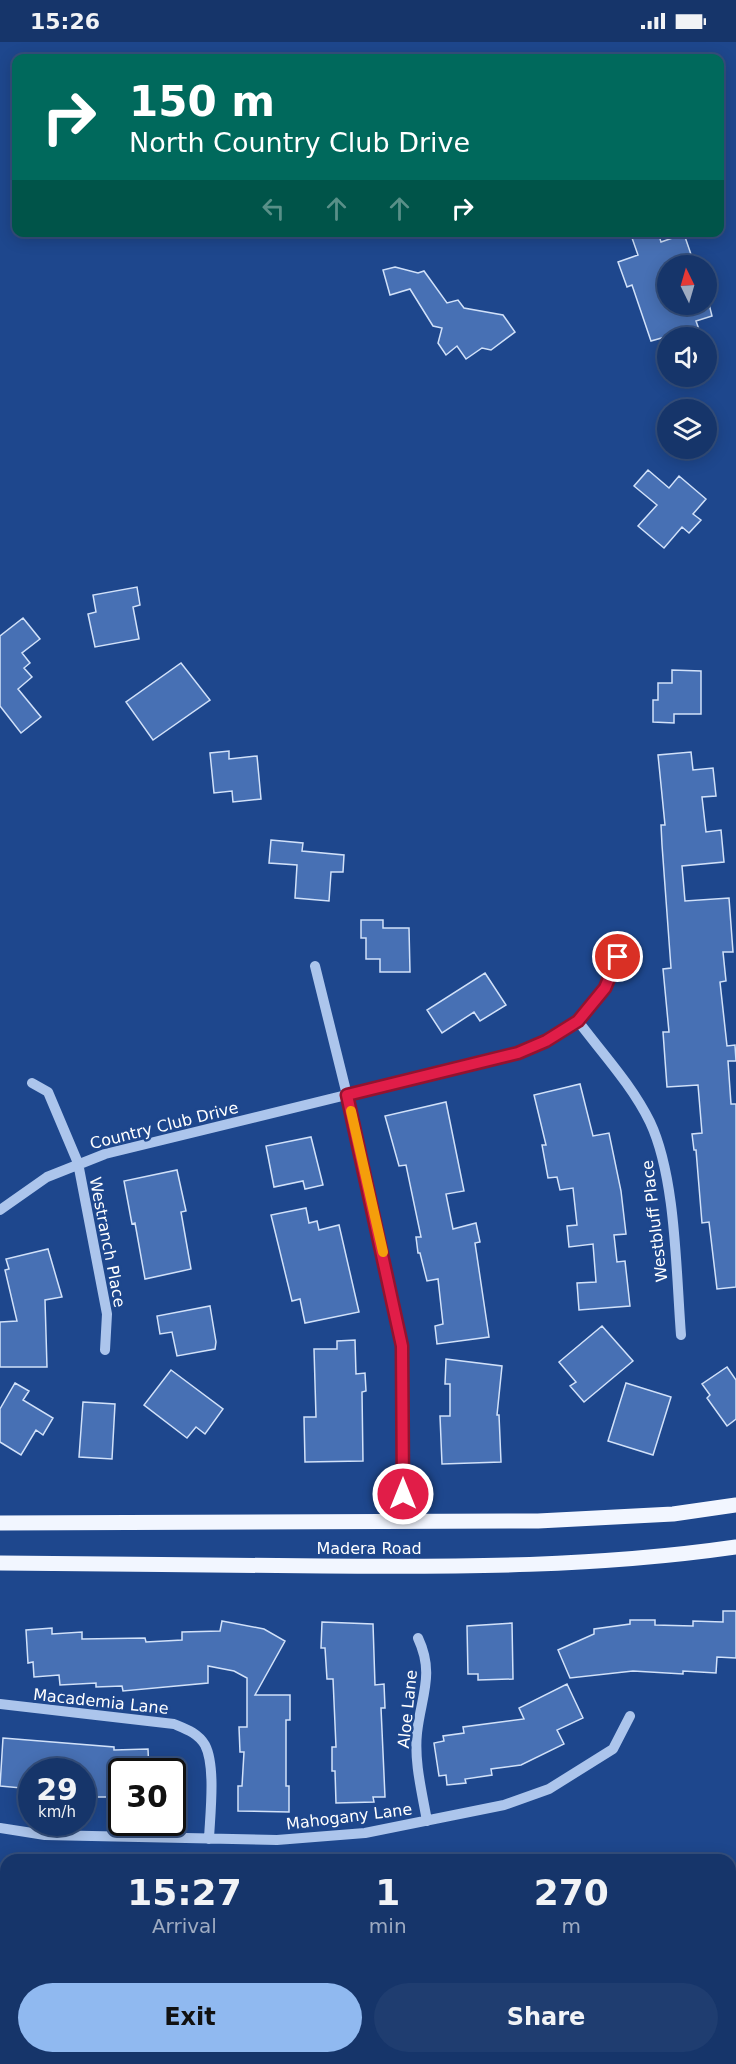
<!DOCTYPE html>
<style>
:root{--surface:#16356a;--page:#1f3d70;--text:#f1f3f6;--muted:#9eabc1;--line:#35507e;--accent:#90b9f0}
body{margin:0;font-family:"DejaVu Sans",sans-serif;background:var(--page);color:var(--text);height:100vh;display:flex;flex-direction:column;font-size:22px;white-space:nowrap}
*{box-sizing:border-box;margin:0}
p{font-size:20px;color:var(--muted)}
.icon{flex:none;width:33px;height:33px;fill:none;stroke:currentColor;stroke-width:2;stroke-linecap:round;stroke-linejoin:round}
.map{position:relative;flex:1;overflow:hidden}
.drawer{position:absolute;left:0px;top:1812px;width:736px;height:210px;display:flex;flex-direction:column;background:var(--surface);border-radius:18px 18px 0 0;box-shadow:0 3px 15px #0003,0 0 0 2px var(--line)}
.drawer>*{flex:none}
.guide{position:absolute;left:12px;top:12px;width:712px;height:183px;border-radius:12px;box-shadow:0 3px 15px #0003,0 0 0 2px var(--line);background:#00695c;color:#fff;overflow:hidden}
.needle{width:39px;rotate:355deg}
.fabs{position:absolute;left:657px;top:213px;display:grid;gap:12px}
.fabs a{display:grid;place-items:center;width:60px;height:60px;border-radius:50%;background:var(--surface);box-shadow:0 3px 15px #0003,0 0 0 2px var(--line);font-size:30px}
.speed{position:absolute;left:18px;top:1716px;display:flex;gap:12px;font-size:30px;font-weight:700;text-align:center}
.speed>*{display:grid;place-content:center;width:78px;height:78px;border-radius:50%;background:var(--surface);box-shadow:0 3px 15px #0003,0 0 0 2px var(--line);line-height:1}
.speed small{font-size:15px;font-weight:400}
.speed .limit{border:3px solid #111;border-radius:9px;background:#fff;color:#111}
.pin{position:absolute;display:grid;place-items:center;width:51px;height:51px;color:#fff;margin:-26px;border:3px solid #fff;border-radius:50%;box-shadow:0 2px 6px #0007}
.me{position:absolute;width:66px;margin:-33px;rotate:0deg;stroke-linejoin:round;filter:drop-shadow(0 0 4px #0008)}
.turn{display:flex;align-items:center;gap:21px;height:126px;padding:0 18px;font-size:27px}
.turn .icon{width:78px;height:78px;stroke-width:2.5}
.turn b{display:block;font-size:42px;line-height:51px}
.lanes{display:flex;align-items:center;height:57px;padding:0 18px;background:#0003;justify-content:center;gap:30px;direction:ltr}
.lanes .off{opacity:.35}
.eta{display:flex;justify-content:space-evenly;align-items:center;height:102px;text-align:center}
.eta b{font-size:36px;font-weight:600;line-height:42px}
.button{display:flex;gap:12px;margin-top:auto;padding:12px 18px}
.button a{flex:1;height:69px;border-radius:36px;background:var(--accent);color:#111;font-size:24px;font-weight:600;line-height:69px;text-align:center}
.button a+a{background:var(--page);color:var(--text)}
.status{display:flex;justify-content:space-between;align-items:center;height:42px;padding:0 30px;background:var(--surface);direction:ltr}
.status svg{height:16px;fill:currentColor}
.map>svg:first-child{display:block}
.building{fill:#4770b4;stroke:#d1e1f9;stroke-width:1.5}
.lines{fill:none;stroke-linecap:round;stroke-linejoin:round}
.minor{stroke:#acc5ec;stroke-width:10}
.major{stroke:#f2f6ff;stroke-width:15}
.route-casing{stroke:#92132f;stroke-width:15}
.route{stroke:#e11d48;stroke-width:10}
.slow{stroke:#f59e0b;stroke-width:10}
.labels{text-anchor:middle;stroke-width:5;stroke-linejoin:round;paint-order:stroke}
.street-label{font-size:16px;fill:#fff;stroke:#1e478d}
</style>
<div class="status"><b>15:26</b><svg viewBox="0 0 49 12"><path d="M0 12V9h3v3zM5 12V6h3v6zM10 12V3h3v9zM15 12V0h3v12zM26 1h20v11H26zM47 4h2v5h-2z"/></svg></div>
<div class="map">
<svg width="736" height="2022" viewBox="0 0 736 2022">
<rect width="100%" height="100%" fill="#1e478d"/>
<path class="building" d="M 640,190 L 658,190 L 661,200 L 684,192 L 695,224 L 668,224 L 668,262 L 709,262 L 712,274 L 696,279 L 702,296 L 665,295 L 651,299 L 632,243 L 627,245 L 618,220 L 638,213 L 631,193 Z
M 395,225 L 418,231 L 424,229 L 447,261 L 458,258 L 464,266 L 503,273 L 515,290 L 491,308 L 482,306 L 466,317 L 457,304 L 446,313 L 438,301 L 442,286 L 433,284 L 410,247 L 390,253 L 383,228 Z
M 648,428 L 669,446 L 679,434 L 706,457 L 693,472 L 701,478 L 689,491 L 682,485 L 664,506 L 638,484 L 657,463 L 634,444 Z
M 137,545 L 140,563 L 133,565 L 139,597 L 95,605 L 88,572 L 96,570 L 93,553 Z
M 23,576 L 40,597 L 22,611 L 30,621 L 24,626 L 32,635 L 18,647 L 41,675 L 21,691 L 0,664 L 0,594 Z
M 181,621 L 210,658 L 153,698 L 126,660 Z
M 672,628 L 701,629 L 701,672 L 674,672 L 674,681 L 653,680 L 653,658 L 658,658 L 658,641 L 672,641 Z
M 229,709 L 229,717 L 257,714 L 261,757 L 233,760 L 232,749 L 214,751 L 210,711 Z
M 691,710 L 693,728 L 713,726 L 716,754 L 702,755 L 706,790 L 721,788 L 724,820 L 682,824 L 685,859 L 729,856 L 733,910 L 723,910 L 726,939 L 720,940 L 727,1004 L 735,1003 L 736,1019 L 728,1019 L 731,1062 L 736,1062 L 736,1245 L 717,1247 L 709,1180 L 702,1181 L 696,1108 L 694,1108 L 692,1092 L 702,1091 L 698,1043 L 667,1045 L 663,990 L 669,990 L 663,927 L 671,926 L 662,803 L 661,783 L 665,783 L 658,713 Z
M 271,798 L 303,801 L 302,809 L 344,813 L 343,830 L 331,830 L 329,859 L 295,856 L 297,823 L 269,821 Z
M 361,878 L 383,878 L 383,886 L 409,886 L 410,930 L 380,930 L 380,917 L 366,917 L 366,896 L 361,896 Z
M 485,931 L 506,963 L 480,979 L 474,970 L 442,991 L 427,968 Z
M 580,1042 L 593,1094 L 609,1091 L 621,1149 L 626,1192 L 614,1193 L 617,1220 L 625,1219 L 630,1264 L 579,1268 L 577,1241 L 596,1240 L 593,1202 L 569,1205 L 567,1184 L 577,1183 L 573,1146 L 560,1148 L 557,1135 L 548,1136 L 542,1103 L 546,1103 L 534,1053 Z
M 446,1060 L 464,1149 L 446,1152 L 453,1187 L 476,1181 L 480,1200 L 475,1201 L 489,1295 L 437,1302 L 435,1284 L 443,1282 L 438,1237 L 427,1239 L 420,1211 L 418,1211 L 416,1195 L 421,1195 L 406,1123 L 399,1124 L 385,1074 Z
M 311,1095 L 323,1143 L 305,1147 L 303,1139 L 274,1145 L 266,1104 Z
M 177,1128 L 186,1169 L 181,1170 L 191,1227 L 145,1237 L 135,1181 L 132,1182 L 124,1139 Z
M 306,1166 L 309,1181 L 317,1179 L 319,1188 L 339,1183 L 359,1270 L 305,1281 L 300,1257 L 292,1259 L 271,1173 Z
M 48,1207 L 62,1255 L 45,1258 L 47,1325 L 0,1325 L 0,1280 L 17,1279 L 5,1228 L 9,1227 L 6,1217 Z
M 210,1264 L 216,1300 L 215,1307 L 177,1314 L 172,1290 L 160,1292 L 157,1274 Z
M 602,1284 L 633,1319 L 584,1360 L 570,1344 L 576,1340 L 559,1320 Z
M 355,1298 L 356,1332 L 365,1331 L 366,1349 L 362,1350 L 363,1419 L 305,1420 L 304,1375 L 316,1375 L 314,1307 L 337,1307 L 337,1299 Z
M 446,1317 L 502,1324 L 497,1373 L 499,1373 L 501,1420 L 442,1422 L 440,1374 L 450,1374 L 450,1342 L 445,1342 Z
M 727,1325 L 736,1338 L 736,1377 L 727,1384 L 707,1356 L 710,1353 L 702,1342 Z
M 171,1328 L 223,1367 L 205,1392 L 196,1385 L 187,1396 L 144,1363 Z
M 15,1341 L 29,1349 L 23,1358 L 53,1376 L 43,1393 L 36,1388 L 21,1413 L 0,1400 L 0,1367 Z
M 626,1341 L 671,1355 L 653,1413 L 608,1399 Z
M 83,1360 L 115,1362 L 112,1417 L 79,1415 Z
M 723,1569 L 736,1569 L 736,1616 L 717,1615 L 716,1631 L 683,1629 L 683,1632 L 633,1629 L 570,1636 L 558,1608 L 594,1592 L 594,1587 L 630,1582 L 630,1578 L 655,1578 L 655,1583 L 693,1584 L 693,1579 L 723,1580 Z
M 222,1579 L 264,1587 L 285,1599 L 255,1653 L 290,1653 L 290,1678 L 286,1678 L 286,1744 L 289,1744 L 289,1770 L 238,1769 L 238,1744 L 242,1744 L 244,1710 L 240,1710 L 239,1685 L 247,1685 L 247,1636 L 234,1629 L 208,1624 L 208,1641 L 123,1649 L 122,1644 L 96,1645 L 96,1641 L 60,1643 L 59,1633 L 34,1635 L 33,1620 L 28,1621 L 26,1588 L 52,1586 L 52,1592 L 82,1590 L 82,1597 L 145,1596 L 146,1600 L 182,1598 L 182,1590 L 220,1589 Z
M 322,1580 L 373,1582 L 375,1643 L 384,1642 L 385,1666 L 381,1666 L 385,1755 L 373,1755 L 374,1760 L 336,1761 L 335,1729 L 332,1729 L 332,1705 L 336,1705 L 333,1637 L 327,1637 L 325,1606 L 321,1606 Z
M 512,1581 L 513,1637 L 478,1638 L 478,1632 L 468,1632 L 467,1584 Z
M 567,1642 L 583,1676 L 557,1688 L 564,1702 L 521,1723 L 491,1727 L 492,1733 L 465,1737 L 466,1741 L 447,1743 L 446,1733 L 439,1734 L 434,1701 L 444,1699 L 443,1694 L 464,1691 L 463,1685 L 524,1677 L 519,1666 Z
M 3,1696 L 114,1705 L 114,1708 L 148,1707 L 149,1730 L 118,1730 L 118,1755 L 92,1755 L 92,1751 L 82,1750 L 82,1730 L 32,1730 L 32,1747 L 0,1744 Z"/>
<g class="lines">
<path class="minor" d="M 315,924 L 347,1053 L 402,1304 L 403,1480
M 578,979 C 602,1011 632,1043 650,1080 C 676,1135 676,1230 681,1293
M 32,1041 L 48,1050 L 78,1121 L 107,1272 L 105,1308
M 0,1168 L 47,1135 L 105,1112 L 518,1011 C 572,988 596,970 618,915
M 418,1596 C 435,1632 421,1654 417,1691 C 414,1720 422,1750 427,1779
M 0,1662 L 174,1682 C 186,1687 198,1691 205,1703 C 216,1724 210,1773 209,1797
M 0,1786 L 45,1793 L 277,1798 L 365,1791 L 504,1763 L 549,1747 L 613,1707 L 630,1674
M 0,1846 L 6,1849
M 0,1931 L 6,1935"/>
<path class="major" d="M 0,1481 L 538,1479 L 673,1472 L 736,1463
M 0,1521 C 108,1522 215,1523 323,1524 C 462,1525 598,1525 736,1505"/>
</g>
<g class="lines">
<defs>
<path id="route" d="M 403,1452 L 402,1304 L 347,1053 L 518,1011 L 546,999 L 578,979 L 605,946 L 618,915"/>
</defs>
<use href="#route" class="route-casing"/>
<use href="#route" class="route"/>
<path class="slow" d="M 351,1069 L 383,1210"/>
</g>
<g class="labels">
<g class="street-label">
<text transform="translate(164 1083) rotate(-14)" y="6">Country Club Drive</text>
<text transform="translate(654 1179) rotate(-97)" y="6">Westbluff Place</text>
<text transform="translate(108 1200) rotate(79)" y="6">Westranch Place</text>
<text x="369" y="1512">Madera Road</text>
<text transform="translate(101 1659) rotate(6)" y="6">Macademia Lane</text>
<text transform="translate(407 1667) rotate(-84)" y="6">Aloe Lane</text>
<text transform="translate(349 1774) rotate(-7)" y="6">Mahogany Lane</text>
</g>
</g>
</svg>
<div class="fabs">
<a><svg class="needle" viewBox="-14 -14 28 28"><path d="M0-13l5 13h-10z" fill="#e53935"/><path d="M0 13l5-13h-10z" fill="#9eabc1"/></svg></a>
<a><svg class="icon" aria-label="sound" viewBox="0 0 24 24"><path d="M4 9h4l5-4v14l-5-4H4zM17 9q2 3 0 6"/></svg></a>
<a><svg class="icon" aria-label="layers" viewBox="0 0 24 24"><path d="M12 4l9 5-9 5-9-5zM3 14l9 5 9-5"/></svg></a>
</div>
<div class="speed"><div>29<small>km/h</small></div><div class="limit">30</div></div>
<div class="pin" style="left:618px;top:915px;background:#d93025"><svg class="icon" aria-label="arrive" viewBox="0 0 24 24"><path d="M6 21V4h12l-3 4 3 4H6"/></svg></div>
<svg class="me" style="left:403px;top:1452px" viewBox="-20 -20 40 40"><circle r="17" fill="#e11d48" stroke="#fff" stroke-width="3"/><path d="M0-11L8 9 0 5-8 9z" fill="#fff"/></svg>
<div class="guide">
<div class="turn"><svg class="icon" aria-label="right" viewBox="0 0 24 24"><path d="M7 20v-9h11M14 6l5 5-5 5"/></svg><div><b>150 m</b>North Country Club Drive</div></div>
<div class="lanes"><svg class="icon off" aria-label="left" viewBox="0 0 24 24"><path d="M17 20v-9H6M10 6l-5 5 5 5"/></svg><svg class="icon off" aria-label="ahead" viewBox="0 0 24 24"><path d="M12 20V5M6 11l6-6 6 6"/></svg><svg class="icon off" aria-label="ahead" viewBox="0 0 24 24"><path d="M12 20V5M6 11l6-6 6 6"/></svg><svg class="icon" aria-label="right" viewBox="0 0 24 24"><path d="M7 20v-9h11M14 6l5 5-5 5"/></svg></div>
</div>
<section class="drawer">
<div class="eta">
<div><b>15:27</b><p>Arrival</p></div>
<div><b>1</b><p>min</p></div>
<div><b>270</b><p>m</p></div>
</div>
<div class="button"><a>Exit</a><a>Share</a></div>
</section>
</div>
